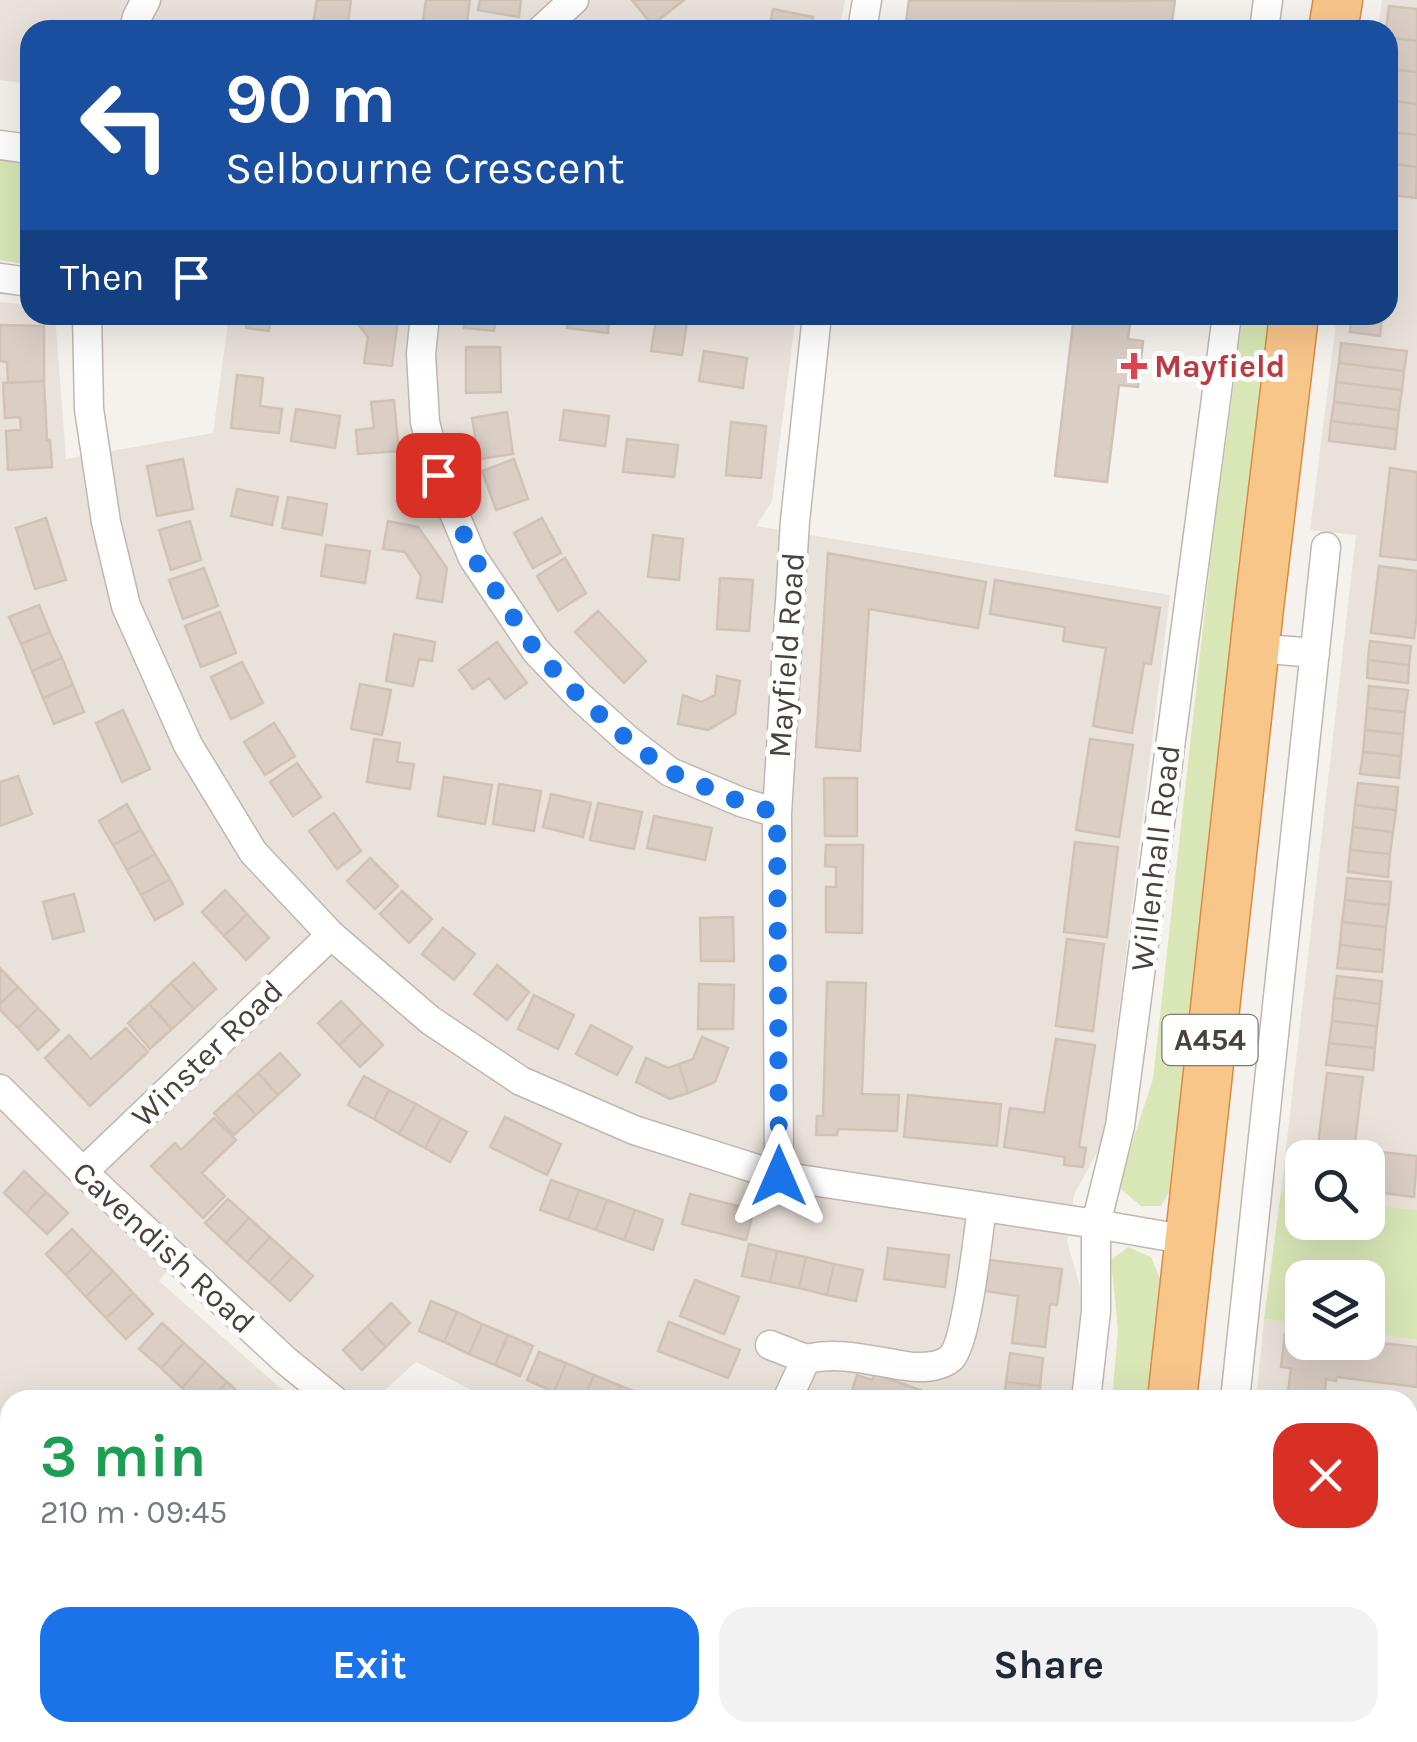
<!DOCTYPE html>
<meta charset="utf-8">
<style>
:root{--surface:#fff;--page:#f2f2f3;--text:#1f2937;--muted:#747a83;--accent:#1a73e8}
body{margin:0;font-family:Karla,sans-serif;background:var(--page);color:var(--text);height:100vh;display:flex;flex-direction:column;font-size:38px;white-space:nowrap}
*{box-sizing:border-box;margin:0}
p{font-size:32px;color:var(--muted)}
.icon{flex:none;width:55px;height:55px;fill:none;stroke:currentColor;stroke-width:2;stroke-linecap:round;stroke-linejoin:round}
.map{position:relative;flex:1;overflow:hidden}
.side{position:absolute;left:0px;top:1390px;width:1418px;height:352px;display:flex;flex-direction:column;background:var(--surface);border-radius:30px 30px 0 0;box-shadow:0 10px 40px #0002}
.side>*{flex:none}
.banner{position:absolute;left:20px;top:20px;width:1378px;height:305px;border-radius:30px;box-shadow:0 10px 40px #0002;background:#1a4fa0;color:#fff;overflow:hidden}
.fabs{position:absolute;left:1285px;top:1140px;display:grid;gap:20px}
.fabs a{display:grid;place-items:center;width:100px;height:100px;border-radius:20px;background:var(--surface);box-shadow:0 10px 40px #0002;font-size:50px}
.pin{position:absolute;display:grid;place-items:center;width:85px;height:85px;color:#fff;margin:-42px;border-radius:20px;box-shadow:0 5px 15px #0006}
.me{position:absolute;width:110px;margin:-55px;rotate:0deg;stroke-linejoin:round;filter:drop-shadow(0 0 8px #0008)}
.turn{display:flex;align-items:center;gap:35px;height:210px;padding:0 40px;font-size:45px}
.turn .icon{width:130px;height:130px;stroke-width:2.5}
.turn b{display:block;font-size:70px;line-height:85px}
.then{display:flex;align-items:center;height:95px;padding:0 40px;background:#0003;gap:20px;font-size:38px}
.round{display:grid;place-items:center;flex:none;width:105px;height:105px;border-radius:30px;background:var(--page)}
.overview{display:flex;align-items:center;justify-content:space-between;height:170px;padding:0 40px}
h1{font-size:60px;font-weight:700;line-height:75px;color:#1e9e55}
.action{display:flex;gap:20px;margin-top:auto;padding:20px 40px}
.action a{flex:1;height:115px;border-radius:30px;background:var(--accent);color:#fff;font-size:40px;font-weight:700;line-height:115px;text-align:center}
.action a+a{background:var(--page);color:var(--text)}
.map>svg:first-child{display:block}
.residential{fill:#e9e2da}
.green{fill:#d9e7b7}
.building{fill:#dacec5;stroke:#d1c2b5;stroke-width:2.5}
.lines{fill:none;stroke-linecap:round;stroke-linejoin:round}
.minor-casing{stroke:#c1b7af;stroke-width:31}
.tertiary-casing{stroke:#c1b7af;stroke-width:39}
.trunk-casing{stroke:#d88b44;stroke-width:51}
.minor{stroke:#fff;stroke-width:28}
.tertiary{stroke:#fff;stroke-width:35}
.trunk{stroke:#f9c68a;stroke-width:48}
.route{stroke:#1a73e8;stroke-width:18;stroke-dasharray:0 32.4}
.health-dot{fill:#e0444e;stroke:#fff;stroke-width:4}
.labels{text-anchor:middle;stroke-width:10;stroke-linejoin:round;paint-order:stroke}
.shield{fill:#fff;stroke:#807a75;stroke-width:2.5}
.shield-label{font-size:30px;font-weight:bold;fill:#4a413a}
.health-label{font-size:32px;font-weight:bold;fill:#be3a42;stroke:#fff;text-anchor:start}
.street-label{font-size:32px;fill:#4a413a;stroke:#fff}
</style>
<div class="map">
<svg width="1417" height="1742" viewBox="0 0 1417 1742">
<rect width="100%" height="100%" fill="#f5f1ec"/>
<path class="residential" d="M 0,0 L 845,0 L 839,30 L 140,30 L 94,28 L 92,30 L 30,30 L 30,84 L 0,80 Z
M 1382,0 L 1417,0 L 1417,1210 L 1368,1204 L 1368,1158 L 1302,1158 L 1302,1195 L 1281,1192 L 1356,535 L 1310,530 L 1337,315 L 1388,315 L 1388,30 L 1378,30 Z
M 0,302 L 30,305 L 30,315 L 55,315 L 66,459 L 213,433 L 229,315 L 796,315 L 772,501 L 756,526 L 1170,595 L 1103,1141 L 1074,1195 L 1067,1241 L 1080,1287 L 1080,1357 L 1075,1400 L 491,1400 L 416,1362 L 374,1400 L 351,1400 L 185,1250 L 159,1281 L 294,1400 L 10,1400 L 10,1584 L 0,1574 Z
M 1264,1319 L 1302,1324 L 1302,1342 L 1368,1342 L 1368,1333 L 1417,1340 L 1417,1742 L 1222,1742 L 1223,1733 L 1408,1732 L 1408,1400 L 1256,1400 Z
M 506,1732 L 514,1742 L 157,1742 L 149,1733 Z
M 789,1733 L 1036,1733 L 1035,1742 L 802,1742 Z"/>
<path class="green" d="M 0,157 L 30,158 L 30,265 L 0,260 Z
M 1243,315 L 1272,315 L 1244,529 L 1198,1003 L 1175,1182 L 1161,1206 L 1141,1206 L 1120,1188 L 1125,1165 L 1153,1079 L 1211,555 Z
M 1281,1192 L 1302,1195 L 1302,1222 L 1368,1222 L 1368,1204 L 1417,1210 L 1417,1340 L 1368,1333 L 1368,1278 L 1302,1278 L 1302,1324 L 1264,1319 Z
M 1128,1247 L 1151,1257 L 1162,1284 L 1148,1400 L 1112,1400 L 1118,1330 L 1111,1260 Z
M 0,1649 L 10,1660 L 10,1732 L 68,1733 L 72,1742 L 0,1742 Z
M 555,1733 L 712,1733 L 700,1742 L 563,1742 Z"/>
<path class="building" d="M 317,0 L 351,0 L 347,30 L 312,30 Z
M 426,0 L 470,0 L 466,28 L 423,21 Z
M 480,0 L 521,0 L 519,17 L 478,10 Z
M 632,0 L 684,0 L 652,25 Z
M 909,0 L 1119,1 L 1175,0 L 1171,30 L 905,30 Z
M 1389,6 L 1417,9 L 1417,41 L 1388,37 L 1386,30 Z
M 773,9 L 813,17 L 811,30 L 769,30 Z
M 1388,37 L 1417,41 L 1417,72 L 1388,69 Z
M 1388,69 L 1417,72 L 1417,104 L 1388,100 Z
M 1388,100 L 1417,104 L 1417,135 L 1388,132 Z
M 1388,132 L 1417,135 L 1417,167 L 1388,163 Z
M 1388,163 L 1417,167 L 1416,198 L 1388,195 Z
M 247,315 L 271,315 L 269,331 L 246,328 Z
M 336,315 L 388,315 L 397,326 L 392,366 L 364,363 L 368,337 L 352,317 Z
M 465,315 L 496,315 L 494,331 L 464,328 Z
M 568,315 L 610,315 L 608,333 L 567,328 Z
M 657,315 L 688,316 L 682,355 L 651,351 Z
M 1074,315 L 1131,315 L 1128,339 L 1143,341 L 1138,387 L 1119,385 L 1107,482 L 1055,476 Z
M 1352,315 L 1382,315 L 1380,336 L 1350,332 Z
M 0,325 L 44,326 L 44,381 L 8,383 L 7,362 L 0,361 Z
M 1341,343 L 1407,351 L 1404,371 L 1339,363 Z
M 466,347 L 500,347 L 501,392 L 466,393 Z
M 704,351 L 747,358 L 743,388 L 699,381 Z
M 1339,363 L 1404,371 L 1402,390 L 1336,382 Z
M 237,375 L 263,378 L 260,406 L 282,409 L 279,433 L 231,428 Z
M 44,381 L 47,440 L 50,440 L 52,467 L 8,470 L 6,431 L 21,430 L 20,417 L 5,418 L 3,383 Z
M 1336,382 L 1402,390 L 1399,410 L 1334,402 Z
M 394,400 L 399,451 L 358,454 L 356,430 L 374,428 L 371,402 Z
M 1334,402 L 1399,410 L 1397,429 L 1331,421 Z
M 296,409 L 340,416 L 335,448 L 291,441 Z
M 564,410 L 609,416 L 605,446 L 560,440 Z
M 507,412 L 513,454 L 479,459 L 472,418 Z
M 1331,421 L 1397,429 L 1395,449 L 1329,441 Z
M 731,422 L 766,426 L 761,478 L 726,475 Z
M 627,439 L 678,445 L 674,477 L 623,472 Z
M 183,459 L 193,509 L 157,516 L 147,466 Z
M 514,459 L 528,499 L 496,510 L 482,471 Z
M 1390,468 L 1417,472 L 1417,560 L 1380,556 Z
M 237,489 L 278,497 L 272,525 L 231,516 Z
M 288,497 L 327,504 L 322,535 L 282,528 Z
M 46,518 L 66,580 L 35,589 L 16,528 Z
M 542,518 L 561,553 L 533,568 L 514,533 Z
M 190,521 L 201,560 L 171,570 L 159,530 Z
M 388,521 L 418,527 L 447,568 L 442,602 L 417,598 L 421,576 L 405,552 L 383,549 Z
M 653,535 L 683,539 L 679,580 L 648,577 Z
M 326,545 L 370,551 L 365,583 L 321,576 Z
M 828,553 L 986,582 L 978,628 L 869,609 L 860,751 L 816,747 Z
M 565,558 L 586,593 L 558,611 L 537,576 Z
M 1379,566 L 1417,571 L 1417,612 L 1414,638 L 1371,633 Z
M 204,568 L 218,606 L 183,619 L 169,580 Z
M 720,578 L 753,580 L 749,631 L 717,629 Z
M 995,580 L 1160,608 L 1151,664 L 1144,663 L 1132,733 L 1093,726 L 1106,648 L 1063,641 L 1065,627 L 990,614 Z
M 39,605 L 50,632 L 21,644 L 9,617 Z
M 598,611 L 646,661 L 624,683 L 575,632 Z
M 220,612 L 236,653 L 201,667 L 185,626 Z
M 50,632 L 62,658 L 32,671 L 21,644 Z
M 394,634 L 435,642 L 432,661 L 419,659 L 413,686 L 386,681 Z
M 1370,641 L 1411,646 L 1409,665 L 1368,660 Z
M 497,642 L 527,683 L 505,699 L 489,678 L 473,689 L 459,670 Z
M 62,658 L 73,685 L 43,698 L 32,671 Z
M 1368,660 L 1409,665 L 1408,683 L 1367,678 Z
M 242,662 L 263,703 L 231,719 L 211,677 Z
M 717,676 L 740,681 L 735,714 L 708,730 L 678,724 L 683,695 L 701,702 L 715,695 Z
M 360,684 L 391,690 L 382,735 L 351,729 Z
M 73,685 L 84,712 L 54,724 L 43,698 Z
M 1369,686 L 1408,690 L 1405,712 L 1367,708 Z
M 1367,708 L 1405,712 L 1403,734 L 1365,730 Z
M 123,710 L 150,769 L 122,782 L 96,723 Z
M 274,723 L 295,756 L 265,775 L 244,742 Z
M 1365,730 L 1403,734 L 1401,756 L 1363,752 Z
M 374,739 L 400,743 L 397,762 L 414,764 L 410,789 L 367,782 Z
M 1090,739 L 1133,745 L 1119,837 L 1076,830 Z
M 1363,752 L 1401,756 L 1399,778 L 1360,774 Z
M 297,763 L 321,797 L 293,816 L 270,782 Z
M 18,776 L 32,814 L 0,826 L 0,782 Z
M 444,777 L 492,785 L 485,824 L 438,816 Z
M 824,778 L 857,778 L 857,836 L 825,836 Z
M 1358,783 L 1398,787 L 1396,810 L 1355,805 Z
M 499,784 L 541,791 L 534,831 L 493,824 Z
M 551,794 L 591,803 L 583,837 L 543,827 Z
M 598,803 L 642,812 L 634,849 L 590,840 Z
M 127,804 L 141,830 L 113,845 L 99,821 Z
M 1355,805 L 1396,810 L 1393,832 L 1353,827 Z
M 334,813 L 361,851 L 337,869 L 309,831 Z
M 654,816 L 712,828 L 705,860 L 647,848 Z
M 1353,827 L 1393,832 L 1390,854 L 1350,850 Z
M 141,830 L 155,854 L 127,870 L 113,845 Z
M 1075,842 L 1118,847 L 1107,937 L 1064,932 Z
M 826,845 L 863,845 L 862,933 L 826,932 L 826,887 L 836,887 L 836,867 L 825,866 Z
M 1350,850 L 1390,854 L 1388,877 L 1348,872 Z
M 155,854 L 170,879 L 141,895 L 127,870 Z
M 370,858 L 398,886 L 375,909 L 347,881 Z
M 1347,878 L 1391,882 L 1389,905 L 1345,900 Z
M 170,879 L 183,904 L 155,920 L 141,895 Z
M 225,890 L 247,914 L 224,936 L 202,912 Z
M 402,891 L 432,919 L 409,943 L 380,914 Z
M 74,894 L 84,931 L 53,939 L 43,902 Z
M 1345,900 L 1389,905 L 1386,927 L 1342,922 Z
M 247,914 L 269,938 L 246,960 L 224,936 Z
M 733,917 L 734,961 L 701,961 L 700,918 Z
M 1342,922 L 1386,927 L 1384,950 L 1340,945 Z
M 443,928 L 475,954 L 454,980 L 422,954 Z
M 1067,939 L 1104,944 L 1093,1031 L 1056,1026 Z
M 1340,945 L 1384,950 L 1382,972 L 1337,968 Z
M 194,963 L 216,989 L 194,1009 L 171,983 Z
M 497,965 L 529,992 L 507,1020 L 474,994 Z
M 0,968 L 18,987 L 0,1004 Z
M 1337,976 L 1382,981 L 1380,1004 L 1334,998 Z
M 827,982 L 866,983 L 862,1094 L 899,1095 L 897,1131 L 838,1129 L 837,1135 L 816,1135 L 817,1116 L 823,1116 Z
M 171,983 L 194,1009 L 172,1029 L 149,1004 Z
M 699,984 L 734,985 L 733,1029 L 698,1029 Z
M 18,987 L 38,1008 L 18,1028 L 0,1010 L 0,1004 Z
M 534,995 L 574,1015 L 558,1049 L 518,1029 Z
M 1334,998 L 1380,1004 L 1377,1026 L 1332,1021 Z
M 341,1001 L 362,1023 L 339,1045 L 318,1023 Z
M 149,1004 L 172,1029 L 150,1049 L 128,1023 Z
M 38,1008 L 59,1030 L 38,1050 L 18,1028 Z
M 1332,1021 L 1377,1026 L 1375,1048 L 1329,1043 Z
M 362,1023 L 383,1045 L 360,1067 L 339,1045 Z
M 591,1025 L 632,1047 L 617,1075 L 576,1054 Z
M 126,1028 L 148,1052 L 90,1106 L 45,1058 L 69,1035 L 91,1059 Z
M 702,1037 L 728,1048 L 715,1082 L 688,1093 L 679,1064 L 693,1059 Z
M 1056,1039 L 1095,1045 L 1079,1147 L 1086,1148 L 1083,1167 L 1064,1165 L 1065,1157 L 1004,1147 L 1010,1108 L 1044,1113 Z
M 1329,1043 L 1375,1048 L 1373,1070 L 1326,1065 Z
M 280,1053 L 300,1075 L 278,1095 L 258,1073 Z
M 646,1058 L 668,1068 L 679,1064 L 688,1093 L 670,1099 L 636,1082 Z
M 258,1073 L 278,1095 L 256,1115 L 236,1093 Z
M 1327,1073 L 1363,1077 L 1354,1149 L 1417,1156 L 1414,1197 L 1368,1191 L 1368,1158 L 1310,1158 L 1310,1153 L 1317,1153 Z
M 364,1076 L 389,1090 L 374,1119 L 348,1105 Z
M 389,1090 L 416,1104 L 399,1134 L 374,1119 Z
M 236,1093 L 256,1115 L 234,1135 L 214,1113 Z
M 908,1095 L 1001,1104 L 997,1146 L 904,1137 Z
M 416,1104 L 441,1118 L 425,1148 L 399,1134 Z
M 505,1117 L 561,1144 L 547,1175 L 490,1147 Z
M 214,1118 L 236,1140 L 202,1173 L 225,1196 L 203,1218 L 151,1166 L 175,1143 L 181,1150 Z
M 441,1118 L 467,1132 L 450,1162 L 425,1148 Z
M 24,1171 L 46,1192 L 26,1214 L 4,1193 Z
M 551,1180 L 579,1190 L 568,1220 L 540,1210 Z
M 579,1190 L 607,1200 L 596,1230 L 568,1220 Z
M 46,1192 L 68,1213 L 47,1234 L 26,1214 Z
M 690,1194 L 754,1210 L 746,1240 L 682,1224 Z
M 228,1199 L 249,1218 L 226,1243 L 205,1223 Z
M 607,1200 L 635,1210 L 624,1240 L 596,1230 Z
M 635,1210 L 663,1220 L 653,1250 L 624,1240 Z
M 249,1218 L 270,1237 L 247,1262 L 226,1243 Z
M 72,1229 L 92,1250 L 66,1275 L 46,1254 Z
M 270,1237 L 292,1257 L 269,1282 L 247,1262 Z
M 749,1244 L 777,1251 L 770,1282 L 742,1276 Z
M 888,1248 L 949,1255 L 945,1287 L 884,1279 Z
M 92,1250 L 113,1271 L 86,1297 L 66,1275 Z
M 777,1251 L 806,1257 L 799,1288 L 770,1282 Z
M 292,1257 L 313,1276 L 290,1301 L 269,1282 Z
M 806,1257 L 834,1264 L 827,1295 L 799,1288 Z
M 989,1260 L 1062,1269 L 1057,1305 L 1050,1304 L 1045,1347 L 1012,1343 L 1018,1296 L 985,1291 Z
M 834,1264 L 863,1270 L 856,1301 L 827,1295 Z
M 113,1271 L 133,1293 L 106,1318 L 86,1297 Z
M 695,1280 L 739,1297 L 724,1334 L 680,1316 Z
M 133,1293 L 153,1314 L 126,1339 L 106,1318 Z
M 431,1301 L 457,1312 L 444,1342 L 419,1331 Z
M 391,1303 L 410,1323 L 386,1347 L 367,1327 Z
M 457,1312 L 482,1324 L 469,1354 L 444,1342 Z
M 669,1322 L 740,1350 L 728,1378 L 658,1351 Z
M 162,1323 L 184,1343 L 161,1368 L 139,1349 Z
M 482,1324 L 508,1335 L 495,1365 L 469,1354 Z
M 367,1327 L 386,1347 L 362,1370 L 343,1350 Z
M 1285,1334 L 1302,1336 L 1302,1342 L 1371,1344 L 1371,1342 L 1417,1347 L 1417,1387 L 1337,1377 L 1336,1381 L 1326,1379 L 1324,1400 L 1287,1400 L 1291,1368 L 1281,1367 Z
M 508,1335 L 533,1346 L 520,1376 L 495,1365 Z
M 184,1343 L 205,1362 L 182,1388 L 161,1368 Z
M 539,1352 L 566,1363 L 554,1392 L 527,1380 Z
M 1010,1353 L 1043,1358 L 1040,1386 L 1006,1382 Z
M 205,1362 L 227,1382 L 211,1400 L 196,1400 L 182,1388 Z
M 566,1363 L 594,1375 L 583,1400 L 575,1400 L 554,1392 Z
M 875,1374 L 923,1391 L 920,1400 L 858,1400 L 850,1397 L 857,1375 L 872,1380 Z
M 594,1375 L 621,1386 L 615,1400 L 583,1400 Z
M 227,1382 L 247,1400 L 211,1400 Z
M 1006,1382 L 1040,1386 L 1038,1400 L 1004,1400 Z
M 621,1386 L 648,1397 L 647,1400 L 615,1400 Z
M 1408,1722 L 1417,1723 L 1417,1742 L 1378,1742 L 1379,1732 L 1408,1732 Z
M 426,1732 L 446,1732 L 454,1742 L 415,1742 Z
M 973,1732 L 1008,1732 L 1006,1742 L 972,1742 Z"/>
<g class="lines">
<defs>
<path id="minor" d="M 134,30 L 137,17 L 146,0
M 541,30 L 574,0
M 862,30 L 867,0
M 1264,30 L 1268,0
M 0,145 L 30,149
M 0,278 L 30,282
M 87,315 L 89,409 L 106,522 L 126,606 L 188,745 L 253,852 L 331,935 L 430,1020 L 521,1081 L 634,1130 L 779,1176 L 1096,1224 L 1188,1240
M 425,315 L 421,354 L 425,422 L 438,475 L 473,558 L 536,651 L 578,695 L 628,740 L 670,772 L 741,802 L 777,813
M 1255,648 L 1315,653
M 0,1089 L 83,1172 L 285,1360 L 334,1400
M 83,1172 L 331,935
M 779,1176 L 777,813 L 795,521 L 817,315
M 770,1345 L 806,1359
M 787,1400 L 806,1359 C 840,1351 872,1361 906,1366 C 919,1368 940,1368 951,1358 C 967,1342 978,1235 982,1207
M 1086,1400 L 1096,1311 L 1096,1224 L 1120,1126 L 1227,315
M 1235,1400 L 1326,547
M 524,1732 L 532,1742
M 772,1732 L 785,1742
M 731,1742 L 740,1732
M 1048,1742 L 1049,1732
M 1198,1742 L 1199,1732"/>
<path id="tertiary" d="M 0,1609 L 10,1620
M 107,1732 L 115,1742"/>
<path id="trunk" d="M 1333,30 L 1338,0
M 1172,1400 L 1259,608 L 1294,315
M 1135,1742 L 1136,1732"/>
</defs>
<use href="#minor" class="minor-casing"/>
<use href="#tertiary" class="tertiary-casing"/>
<use href="#trunk" class="trunk-casing"/>
<use href="#minor" class="minor"/>
<use href="#tertiary" class="tertiary"/>
<use href="#trunk" class="trunk"/>
</g>
<g class="lines">
<path class="route" d="M 438,475 L 474,558 L 536,651 L 578,695 L 628,740 L 670,772 L 741,802 L 777,813 L 779,1176"/>
</g>
<path class="health-dot" d="M1129 351h10v10h10v10h-10v10h-10v-10h-10v-10h10z"/>
<g class="labels">
<rect class="shield" x="1162.5" y="1015" width="95" height="50" rx="8"/>
<g class="shield-label">
<text x="1210" y="1050">A454</text>
</g>
<g class="health-label">
<text x="1154" y="377">Mayfield</text>
</g>
<g class="street-label">
<text transform="translate(786 655) rotate(-86)" y="11">Mayfield Road</text>
<text transform="translate(1155 858) rotate(-83)" y="11">Willenhall Road</text>
<text transform="translate(207 1053) rotate(-44)" y="11">Winster Road</text>
<text transform="translate(164 1247) rotate(43)" y="11">Cavendish Road</text>
</g>
</g>
</svg>
<div class="fabs">
<a><svg class="icon" aria-label="search" viewBox="0 0 24 24"><circle cx="10" cy="10" r="6"/><path d="M15 15l6 6"/></svg></a>
<a><svg class="icon" aria-label="layers" viewBox="0 0 24 24"><path d="M12 4l9 5-9 5-9-5zM3 14l9 5 9-5"/></svg></a>
</div>
<div class="pin" style="left:438px;top:475px;background:#d93025"><svg class="icon" aria-label="arrive" viewBox="0 0 24 24"><path d="M6 21V4h12l-3 4 3 4H6"/></svg></div>
<svg class="me" style="left:779px;top:1176px" viewBox="-20 -20 40 40"><path d="M0-17L14 15 0 8-14 15z" fill="#1a73e8" stroke="#fff" stroke-width="4"/></svg>
<div class="banner">
<div class="turn"><svg class="icon" aria-label="left" viewBox="0 0 24 24"><path d="M17 20v-9H6M10 6l-5 5 5 5"/></svg><div><b>90 m</b>Selbourne Crescent</div></div>
<div class="then">Then<svg class="icon" aria-label="arrive" viewBox="0 0 24 24"><path d="M6 21V4h12l-3 4 3 4H6"/></svg></div>
</div>
<section class="side">
<div class="overview"><div><h1>3 min</h1><p>210 m · 09:45</p></div><a class="round" style="background:#d93025;color:#fff"><svg class="icon" aria-label="close" viewBox="0 0 24 24"><path d="M6 6l12 12M18 6L6 18"/></svg></a></div>
<div class="action"><a>Exit</a><a>Share</a></div>
</section>
</div>
